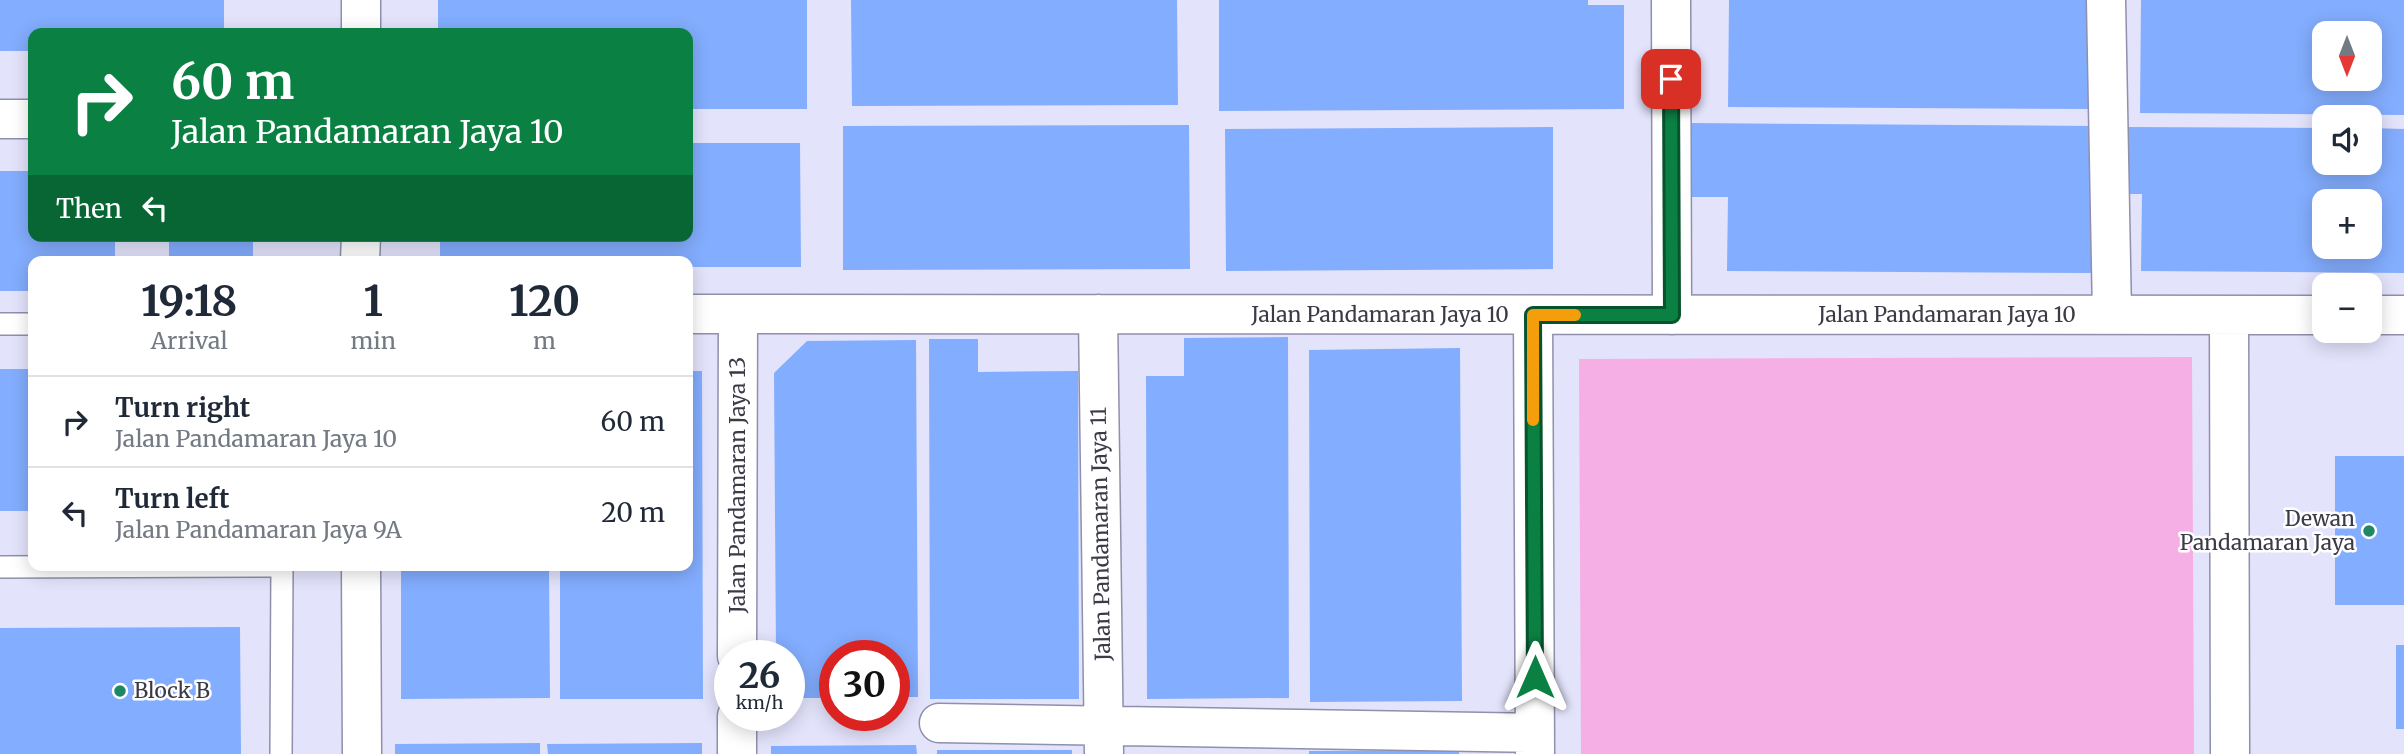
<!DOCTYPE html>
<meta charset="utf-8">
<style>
:root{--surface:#fff;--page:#f2f2f3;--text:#1f2937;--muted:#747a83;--line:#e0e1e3}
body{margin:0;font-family:Merriweather,serif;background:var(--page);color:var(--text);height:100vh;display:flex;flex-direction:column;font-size:26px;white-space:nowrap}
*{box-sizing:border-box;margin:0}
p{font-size:23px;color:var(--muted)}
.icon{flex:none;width:38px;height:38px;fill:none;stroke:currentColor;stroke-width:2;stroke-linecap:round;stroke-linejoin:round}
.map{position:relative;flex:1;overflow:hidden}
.panel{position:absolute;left:28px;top:256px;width:665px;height:315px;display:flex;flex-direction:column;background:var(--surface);border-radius:14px;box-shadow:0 4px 18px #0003}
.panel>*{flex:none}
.banner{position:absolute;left:28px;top:28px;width:665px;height:214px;border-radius:14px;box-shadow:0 4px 18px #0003;background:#0b8043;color:#fff;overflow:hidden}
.needle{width:46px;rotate:180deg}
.tools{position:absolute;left:2312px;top:21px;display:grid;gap:14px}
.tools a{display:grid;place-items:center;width:70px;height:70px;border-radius:14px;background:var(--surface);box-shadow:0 4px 18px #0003;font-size:35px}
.speed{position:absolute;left:714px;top:640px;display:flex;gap:14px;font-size:35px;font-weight:700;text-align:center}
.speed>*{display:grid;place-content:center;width:91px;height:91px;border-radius:50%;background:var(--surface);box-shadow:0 4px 18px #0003;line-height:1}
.speed small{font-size:18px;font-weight:400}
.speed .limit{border:10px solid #d22;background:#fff;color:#111}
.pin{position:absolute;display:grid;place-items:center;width:60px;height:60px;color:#fff;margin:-30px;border-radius:14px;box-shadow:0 4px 10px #0006}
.me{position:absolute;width:77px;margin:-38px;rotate:0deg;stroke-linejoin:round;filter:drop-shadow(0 0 5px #0008)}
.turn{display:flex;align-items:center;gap:24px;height:147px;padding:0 28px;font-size:32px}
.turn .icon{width:91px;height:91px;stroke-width:2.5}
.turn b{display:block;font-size:49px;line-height:60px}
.then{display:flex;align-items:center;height:66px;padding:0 28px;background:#0003;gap:14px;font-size:26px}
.eta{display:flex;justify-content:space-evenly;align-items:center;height:119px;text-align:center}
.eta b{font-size:42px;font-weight:700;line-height:49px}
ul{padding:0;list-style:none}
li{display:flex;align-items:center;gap:21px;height:91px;padding:0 28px;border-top:2px solid var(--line)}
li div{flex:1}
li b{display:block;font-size:26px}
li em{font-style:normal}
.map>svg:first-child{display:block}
.green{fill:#f5afe4}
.building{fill:#83adfe;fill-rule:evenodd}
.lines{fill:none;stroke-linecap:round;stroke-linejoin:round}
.service-casing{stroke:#908fac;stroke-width:24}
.minor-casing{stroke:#908fac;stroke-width:41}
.secondary-casing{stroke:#908fac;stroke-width:41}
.service{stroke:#fff;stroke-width:21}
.minor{stroke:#fff;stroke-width:38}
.secondary{stroke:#fff;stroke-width:38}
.route-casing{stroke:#07532c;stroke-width:18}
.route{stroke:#0b8043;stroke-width:12}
.slow{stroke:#f59e0b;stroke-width:12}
.poi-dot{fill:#1e8866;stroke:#fff;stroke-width:2.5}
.labels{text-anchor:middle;stroke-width:5;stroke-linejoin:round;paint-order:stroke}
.street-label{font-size:21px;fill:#3b3a47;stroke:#fff}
.poi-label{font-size:21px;fill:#3b3a47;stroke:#fff;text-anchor:end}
</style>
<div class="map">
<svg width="2404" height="754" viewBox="0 0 2404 754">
<rect width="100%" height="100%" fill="#e3e3fc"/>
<path class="green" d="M 2192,357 L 2194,754 L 1581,754 L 1579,359 Z"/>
<path class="building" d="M 0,0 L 224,0 L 224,33 L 33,33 L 33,51 L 0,51 Z
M 438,0 L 807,0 L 807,109 L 688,109 L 688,33 L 438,33 Z
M 851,0 L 1177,0 L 1178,105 L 852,106 Z
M 1219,0 L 1588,0 L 1588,5 L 1624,5 L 1624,109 L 1219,111 Z
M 1729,0 L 2093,0 L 2092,109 L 1728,107 Z
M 2141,0 L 2404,0 L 2404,115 L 2140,113 ZM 2324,33 L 2370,33 L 2370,79 L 2324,79 Z
M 1690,123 L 2092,126 L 2092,273 L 1727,271 L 1728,197 L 1689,197 Z
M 1189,125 L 1190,269 L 843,270 L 843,126 Z
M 1553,127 L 1553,269 L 1226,271 L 1225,129 Z
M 2125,127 L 2324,128 L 2324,163 L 2370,163 L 2370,128 L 2404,129 L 2404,273 L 2141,271 L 2142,194 L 2125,194 ZM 2324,201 L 2370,201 L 2370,247 L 2324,247 Z
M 688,143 L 800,143 L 801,267 L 688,267 L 688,261 L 440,261 L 440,236 L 688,236 Z
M 0,171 L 33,171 L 33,236 L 115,236 L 115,261 L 33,261 L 33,291 L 0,291 Z
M 169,236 L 253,236 L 253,261 L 169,261 Z
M 1288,337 L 1289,698 L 1147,699 L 1146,376 L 1184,376 L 1184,338 Z
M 929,339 L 978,339 L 978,372 L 1078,371 L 1079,699 L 930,699 Z
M 916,340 L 918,697 L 894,697 L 894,656 L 835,656 L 835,698 L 789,698 L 789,656 L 776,656 L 774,373 L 807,341 Z
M 1460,348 L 1462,701 L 1310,702 L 1309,350 Z
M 0,369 L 33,369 L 33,511 L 0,511 Z
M 688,371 L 702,371 L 703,699 L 560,699 L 560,565 L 688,565 Z
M 2335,456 L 2404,456 L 2404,605 L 2335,605 Z
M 401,565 L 549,565 L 550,698 L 401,699 Z
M 240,627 L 241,754 L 0,754 L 0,628 Z
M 2396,645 L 2404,645 L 2404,729 L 2396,729 Z
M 540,743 L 540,754 L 395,754 L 395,744 Z
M 702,743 L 702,754 L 548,754 L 547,744 Z
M 916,745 L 917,754 L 771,754 L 771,746 Z
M 937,750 L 1072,750 L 1072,754 L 937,754 Z
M 1459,750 L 1459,754 L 1309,754 L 1309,751 Z"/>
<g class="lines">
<defs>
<path id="service" d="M 0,324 L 33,324
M 0,567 L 282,566
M 281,754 L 282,565"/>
<path id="minor" d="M 1671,0 L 1672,315
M 2106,0 L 2112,315
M 0,119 L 33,119
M 688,314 L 2324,315
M 1098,314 L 1104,754
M 1533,315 L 1535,754
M 2229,315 L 2230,754
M 2370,315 L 2404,315
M 737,656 L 738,314
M 939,723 L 1535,733
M 737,754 L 737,716"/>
<path id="secondary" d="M 361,0 L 361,33
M 360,261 L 361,236
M 361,565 L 362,754"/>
</defs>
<use href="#service" class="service-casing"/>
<use href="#minor" class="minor-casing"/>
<use href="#secondary" class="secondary-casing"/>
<use href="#service" class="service"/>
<use href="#minor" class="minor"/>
<use href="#secondary" class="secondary"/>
</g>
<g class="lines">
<defs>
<path id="route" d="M 1535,677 L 1533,315 L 1672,315 L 1671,79"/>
</defs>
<use href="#route" class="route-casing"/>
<use href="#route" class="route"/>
<path class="slow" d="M 1533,420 L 1533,315 L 1575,315"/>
</g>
<g class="poi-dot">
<circle cx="2369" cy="531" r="7"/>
<circle cx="120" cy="691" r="7"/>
</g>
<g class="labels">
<g class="street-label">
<text x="1380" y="322">Jalan Pandamaran Jaya 10</text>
<text x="1947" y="322">Jalan Pandamaran Jaya 10</text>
<text transform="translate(738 485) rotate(-90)" y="7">Jalan Pandamaran Jaya 13</text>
<text transform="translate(1101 534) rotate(-91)" y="7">Jalan Pandamaran Jaya 11</text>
</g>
<g class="poi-label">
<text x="2355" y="526">Dewan<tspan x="2355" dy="24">Pandamaran Jaya</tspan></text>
<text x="134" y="698" text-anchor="start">Block B</text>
</g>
</g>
</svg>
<div class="tools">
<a><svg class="needle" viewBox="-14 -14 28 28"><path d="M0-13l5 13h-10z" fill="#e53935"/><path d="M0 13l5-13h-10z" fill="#747a83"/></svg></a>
<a><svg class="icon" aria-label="sound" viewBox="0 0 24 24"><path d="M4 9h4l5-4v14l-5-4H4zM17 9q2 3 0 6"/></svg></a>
<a>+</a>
<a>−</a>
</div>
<div class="speed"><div>26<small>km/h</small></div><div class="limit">30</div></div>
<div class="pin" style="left:1671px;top:79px;background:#d93025"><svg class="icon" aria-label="arrive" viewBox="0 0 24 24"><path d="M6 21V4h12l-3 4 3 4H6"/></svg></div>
<svg class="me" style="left:1535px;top:677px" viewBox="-20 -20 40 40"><path d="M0-17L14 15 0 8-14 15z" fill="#0b8043" stroke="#fff" stroke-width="4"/></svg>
<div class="banner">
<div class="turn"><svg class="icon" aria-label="right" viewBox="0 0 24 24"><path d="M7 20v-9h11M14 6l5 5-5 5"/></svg><div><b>60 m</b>Jalan Pandamaran Jaya 10</div></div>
<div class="then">Then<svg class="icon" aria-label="left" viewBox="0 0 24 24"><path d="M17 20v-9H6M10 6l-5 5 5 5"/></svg></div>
</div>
<section class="panel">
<div class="eta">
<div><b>19:18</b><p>Arrival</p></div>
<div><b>1</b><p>min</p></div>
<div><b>120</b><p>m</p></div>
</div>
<ul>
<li><svg class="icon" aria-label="right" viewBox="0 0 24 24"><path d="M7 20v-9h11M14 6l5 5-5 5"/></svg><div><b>Turn right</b><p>Jalan Pandamaran Jaya 10</p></div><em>60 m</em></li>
<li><svg class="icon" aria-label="left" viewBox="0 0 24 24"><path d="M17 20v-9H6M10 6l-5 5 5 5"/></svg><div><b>Turn left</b><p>Jalan Pandamaran Jaya 9A</p></div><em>20 m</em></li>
</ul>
</section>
</div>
